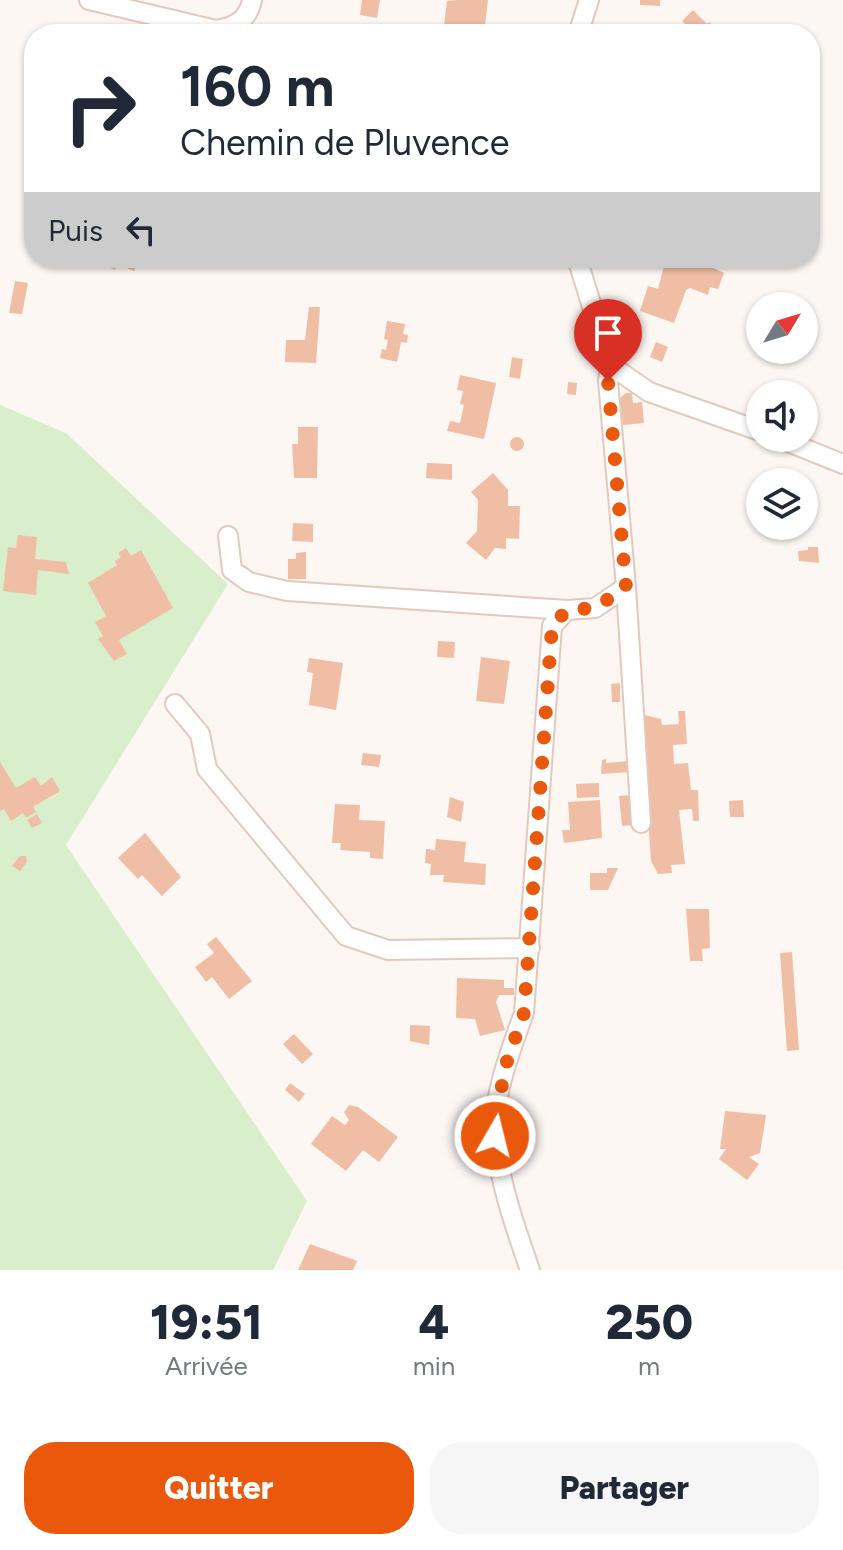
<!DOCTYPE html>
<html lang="fr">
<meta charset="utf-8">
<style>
:root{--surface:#fff;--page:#f6f6f7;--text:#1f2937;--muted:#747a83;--accent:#ea580c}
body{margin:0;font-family:Figtree,sans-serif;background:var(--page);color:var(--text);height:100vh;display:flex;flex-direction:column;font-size:30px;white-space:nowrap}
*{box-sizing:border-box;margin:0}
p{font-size:26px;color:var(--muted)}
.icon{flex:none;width:44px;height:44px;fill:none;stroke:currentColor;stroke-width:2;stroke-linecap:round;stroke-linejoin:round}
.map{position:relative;height:1270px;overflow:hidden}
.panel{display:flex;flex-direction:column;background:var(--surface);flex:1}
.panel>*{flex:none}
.top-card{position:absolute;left:24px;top:24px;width:796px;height:244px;border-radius:32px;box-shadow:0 2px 6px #0004;background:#fff;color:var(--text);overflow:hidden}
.needle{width:52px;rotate:52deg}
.fabs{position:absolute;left:746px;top:292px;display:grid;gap:16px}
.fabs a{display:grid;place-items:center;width:72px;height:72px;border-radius:50%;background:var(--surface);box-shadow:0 2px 6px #0004;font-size:40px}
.pin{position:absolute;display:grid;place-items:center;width:68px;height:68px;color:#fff;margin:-82px -34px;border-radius:50% 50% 50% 0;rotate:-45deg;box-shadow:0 0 8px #0007}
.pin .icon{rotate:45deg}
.me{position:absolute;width:88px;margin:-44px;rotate:8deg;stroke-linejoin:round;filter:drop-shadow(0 0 6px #0008)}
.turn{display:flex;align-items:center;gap:28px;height:168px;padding:0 24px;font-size:36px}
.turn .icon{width:104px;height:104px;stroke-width:2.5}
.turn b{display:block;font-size:56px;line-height:68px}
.then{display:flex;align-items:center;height:76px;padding:0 24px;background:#0003;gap:16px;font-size:30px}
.eta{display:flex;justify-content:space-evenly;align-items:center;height:136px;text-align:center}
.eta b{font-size:48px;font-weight:800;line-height:56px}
.cta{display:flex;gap:16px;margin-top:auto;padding:16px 24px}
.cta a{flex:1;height:92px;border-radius:32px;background:var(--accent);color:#fff;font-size:32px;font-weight:800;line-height:92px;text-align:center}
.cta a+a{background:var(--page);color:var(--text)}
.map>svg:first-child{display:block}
.green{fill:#d9eecb}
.building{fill:#efbea5}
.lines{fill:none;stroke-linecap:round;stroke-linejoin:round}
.minor-casing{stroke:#e5c8bc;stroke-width:22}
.minor{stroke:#fff;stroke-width:18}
.route{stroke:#ea580c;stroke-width:14;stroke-dasharray:0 25.2}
</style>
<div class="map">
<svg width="843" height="1270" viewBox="0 0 843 1270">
<rect width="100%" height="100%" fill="#fdf7f4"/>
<path class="green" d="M 0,405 L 66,433 L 228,584 L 66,845 L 307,1201 L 273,1270 L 0,1270 Z"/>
<path class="building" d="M 362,0 L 380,0 L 377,18 L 360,15 Z
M 458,0 L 488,0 L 484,34 L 443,34 L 447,1 Z
M 640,0 L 660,0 L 660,6 L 640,5 Z
M 693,10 L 707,24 L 709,22 L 718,30 L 714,34 L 685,34 L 690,29 L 682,21 Z
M 80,258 L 139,258 L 134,271 L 117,264 L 115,270 L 90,260 L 88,264 Z
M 666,258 L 693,258 L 724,273 L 718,289 L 710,287 L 708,295 L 690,288 L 686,290 L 674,323 L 640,311 L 648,286 L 658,289 Z
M 15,281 L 28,283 L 22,314 L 9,313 Z
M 309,307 L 320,307 L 316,363 L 285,362 L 286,340 L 305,340 Z
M 387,321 L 405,324 L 403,334 L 408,335 L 407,343 L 401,342 L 397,362 L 380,358 L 382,349 L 386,350 L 388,340 L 384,339 Z
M 656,342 L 668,347 L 662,362 L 650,357 Z
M 512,357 L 523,359 L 520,379 L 509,377 Z
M 460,375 L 496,383 L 484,439 L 447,431 L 450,421 L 460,423 L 464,405 L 460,404 L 463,391 L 457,390 Z
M 568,382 L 577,383 L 576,395 L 567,394 Z
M 626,393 L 632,393 L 633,403 L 642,402 L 644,423 L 623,425 L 620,398 Z
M 298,427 L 318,427 L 317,478 L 294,478 L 292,444 L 298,444 Z
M510 444a7 7 0 1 1 14 0a7 7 0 1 1-14 0Z
M 427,463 L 452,464 L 452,480 L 426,478 Z
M 493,473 L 508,490 L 508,506 L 520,506 L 519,539 L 506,538 L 506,549 L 495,548 L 486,560 L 466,543 L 477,531 L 478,500 L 471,492 Z
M 293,523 L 313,524 L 313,542 L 292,541 Z
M 18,535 L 37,537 L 35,559 L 66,562 L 69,574 L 38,570 L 36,595 L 3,591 L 8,547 L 16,548 Z
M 808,547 L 818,547 L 819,563 L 799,561 L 798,551 L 808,550 Z
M 126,548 L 131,556 L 141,550 L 173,608 L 119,640 L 127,654 L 114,661 L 98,639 L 103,636 L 95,622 L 106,616 L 88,583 L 117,565 L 115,561 L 121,557 L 118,553 Z
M 306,552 L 306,579 L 288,579 L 288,559 L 296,559 L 296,553 Z
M 438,641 L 455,642 L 454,658 L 437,657 Z
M 481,657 L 510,661 L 504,704 L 476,701 Z
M 309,658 L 343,663 L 336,710 L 309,705 L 313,673 L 307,672 Z
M 620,683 L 620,702 L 612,702 L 611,684 Z
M 678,711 L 685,711 L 687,744 L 673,745 L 674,764 L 688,763 L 691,790 L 698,790 L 699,821 L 693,821 L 692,809 L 679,810 L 685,864 L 671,865 L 672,873 L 658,874 L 651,861 L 641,714 L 661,719 L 662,725 L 679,724 Z
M 363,753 L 381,755 L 379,767 L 361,765 Z
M 606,759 L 606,763 L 629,761 L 630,772 L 601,774 L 602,760 Z
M 0,762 L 16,788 L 35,777 L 41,786 L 52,777 L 60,791 L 33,807 L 36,812 L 26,818 L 23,813 L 11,821 L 4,809 L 0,811 Z
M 599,783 L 599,797 L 577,798 L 576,784 Z
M 633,795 L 636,825 L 622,826 L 619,796 Z
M 450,797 L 464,802 L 461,822 L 447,817 Z
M 600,800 L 602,838 L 564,843 L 562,830 L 570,830 L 568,802 Z
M 743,800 L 744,817 L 730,817 L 729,801 Z
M 335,804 L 360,805 L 359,820 L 385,821 L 383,859 L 370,858 L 370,852 L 340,850 L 341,843 L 332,843 Z
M 37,814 L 42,823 L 32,828 L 27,820 Z
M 145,833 L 181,877 L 162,896 L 142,875 L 138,879 L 118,858 Z
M 436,839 L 466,842 L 464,862 L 486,864 L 485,885 L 443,882 L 444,875 L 430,875 L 431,864 L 425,863 L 426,849 L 435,850 Z
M 20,856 L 26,856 L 27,862 L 20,871 L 12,866 Z
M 607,868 L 618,868 L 608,890 L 590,890 L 590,873 L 607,873 Z
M 686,909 L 709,909 L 710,948 L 702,949 L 703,961 L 690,961 Z
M 216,937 L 252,981 L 229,999 L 212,977 L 206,982 L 195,967 L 214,953 L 207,944 Z
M 792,952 L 799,1050 L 787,1051 L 780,953 Z
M 457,978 L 504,980 L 504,988 L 514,988 L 514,995 L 499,995 L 496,1002 L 505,1030 L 480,1036 L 475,1019 L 456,1018 Z
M 410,1025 L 430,1026 L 429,1045 L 410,1041 Z
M 294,1034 L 313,1054 L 302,1064 L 283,1044 Z
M 290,1083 L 305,1094 L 299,1102 L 285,1090 Z
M 349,1105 L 358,1107 L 398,1137 L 379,1162 L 363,1150 L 346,1171 L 311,1144 L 332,1116 L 345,1125 L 349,1120 L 344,1112 Z
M 725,1111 L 766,1115 L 760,1153 L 749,1157 L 759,1164 L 747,1180 L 719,1159 L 726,1149 L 720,1149 Z
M 310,1244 L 357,1261 L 353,1270 L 298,1270 Z"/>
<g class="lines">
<defs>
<path id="minor" d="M 89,0 L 216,30 C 235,27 248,20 252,0
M 578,34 L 589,0
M 610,365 L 649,392 L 760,431
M 778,438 L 843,464
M 228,536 L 232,570 L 249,582 L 287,591 L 567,610
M 626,587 L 641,823
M 175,704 L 200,734 L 207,769 L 346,936 L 388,950 L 530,948
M 530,1270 C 515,1227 500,1184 495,1139 C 491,1100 511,1049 524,1013 L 552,626 L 567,610 L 595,608 L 626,587 L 608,381 L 610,365 L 577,258"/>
</defs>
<use href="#minor" class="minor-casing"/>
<use href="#minor" class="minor"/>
</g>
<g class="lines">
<path class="route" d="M 495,1136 L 504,1070 L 524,1013 L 552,626 L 567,610 L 595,608 L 626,587 L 608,381"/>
</g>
</svg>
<div class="fabs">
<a><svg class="needle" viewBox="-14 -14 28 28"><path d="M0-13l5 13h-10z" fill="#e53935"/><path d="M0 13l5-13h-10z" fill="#747a83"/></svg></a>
<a><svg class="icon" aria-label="sound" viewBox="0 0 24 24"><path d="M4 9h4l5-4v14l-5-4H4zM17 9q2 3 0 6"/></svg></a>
<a><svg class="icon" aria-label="layers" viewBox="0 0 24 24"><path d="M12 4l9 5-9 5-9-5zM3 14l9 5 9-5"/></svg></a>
</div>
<div class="pin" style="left:608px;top:381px;background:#d93025"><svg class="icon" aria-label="arrive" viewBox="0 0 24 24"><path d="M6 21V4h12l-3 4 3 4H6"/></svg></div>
<svg class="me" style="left:495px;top:1136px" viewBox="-20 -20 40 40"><circle r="17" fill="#ea580c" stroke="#fff" stroke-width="3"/><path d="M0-11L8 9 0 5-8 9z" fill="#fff"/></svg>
<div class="top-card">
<div class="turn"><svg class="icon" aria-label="right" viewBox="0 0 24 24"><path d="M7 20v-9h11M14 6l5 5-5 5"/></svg><div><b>160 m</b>Chemin de Pluvence</div></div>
<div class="then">Puis<svg class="icon" aria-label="left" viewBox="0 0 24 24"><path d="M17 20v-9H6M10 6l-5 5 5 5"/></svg></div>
</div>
</div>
<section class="panel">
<div class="eta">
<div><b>19:51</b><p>Arrivée</p></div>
<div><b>4</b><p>min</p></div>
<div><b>250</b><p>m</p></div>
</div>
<div class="cta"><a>Quitter</a><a>Partager</a></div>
</section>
